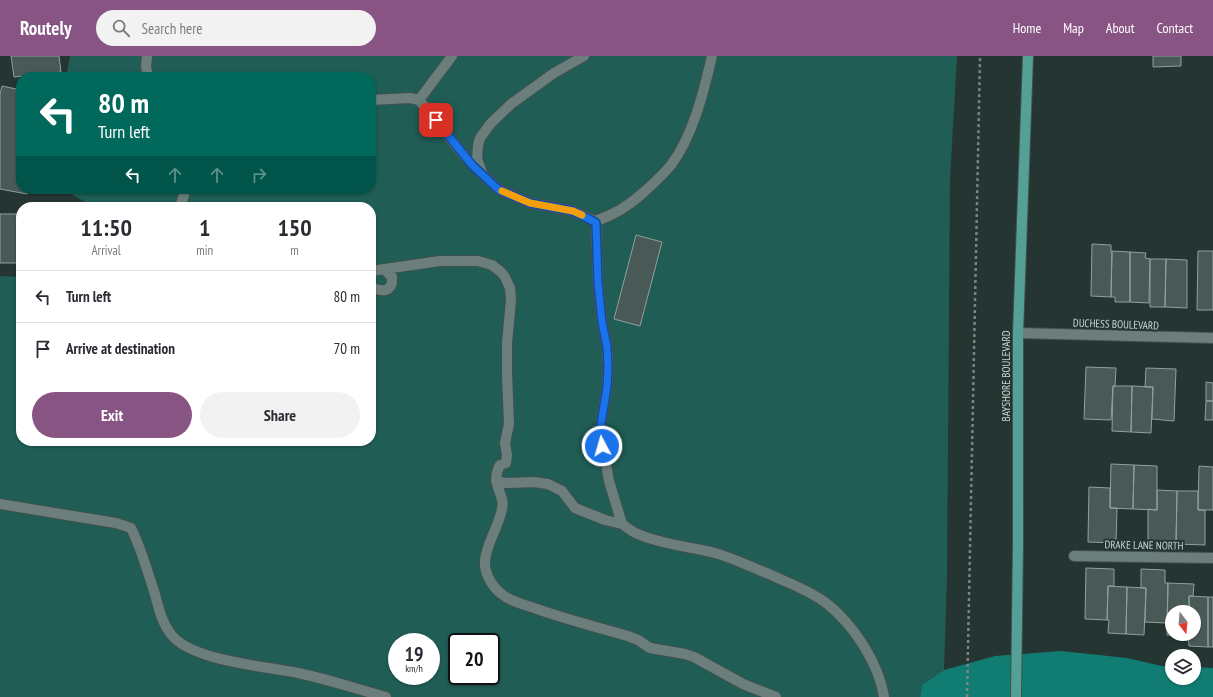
<!DOCTYPE html>
<style>
:root{--surface:#fff;--page:#f2f2f3;--text:#2b2b33;--muted:#7c7c81;--line:#e1e1e2;--accent:#885484}
body{margin:0;font-family:"PT Sans Narrow",sans-serif;background:var(--page);color:var(--text);height:100vh;display:flex;flex-direction:column;font-size:15px;white-space:nowrap}
*{box-sizing:border-box;margin:0}
p{font-size:13px;color:var(--muted)}
.icon{flex:none;width:22px;height:22px;fill:none;stroke:currentColor;stroke-width:2;stroke-linecap:round;stroke-linejoin:round}
.map{position:relative;flex:1;overflow:hidden}
.sheet{position:absolute;left:16px;top:146px;width:360px;height:244px;display:flex;flex-direction:column;background:var(--surface);border-radius:16px;box-shadow:0 1px 3px #0004}
.sheet>*{flex:none}
.hud{position:absolute;left:16px;top:16px;width:360px;height:122px;border-radius:16px;box-shadow:0 1px 3px #0004;background:#00695c;color:#fff;overflow:hidden}
.needle{width:26px;rotate:164deg}
.fabs{position:absolute;left:1165px;top:549px;display:grid;gap:8px}
.fabs a{display:grid;place-items:center;width:36px;height:36px;border-radius:50%;background:var(--surface);box-shadow:0 1px 3px #0004;font-size:20px}
.speed{position:absolute;left:388px;top:577px;display:flex;gap:8px;font-size:20px;font-weight:700;text-align:center}
.speed>*{display:grid;place-content:center;width:52px;height:52px;border-radius:50%;background:var(--surface);box-shadow:0 1px 3px #0004;line-height:1}
.speed small{font-size:10px;font-weight:400}
.speed .limit{border:2px solid #111;border-radius:6px;background:#fff;color:#111}
.pin{position:absolute;display:grid;place-items:center;width:34px;height:34px;color:#fff;margin:-17px;border-radius:8px;box-shadow:0 2px 6px #0006}
.me{position:absolute;width:44px;margin:-22px;rotate:354deg;stroke-linejoin:round;filter:drop-shadow(0 0 3px #0008)}
.turn{display:flex;align-items:center;gap:14px;height:84px;padding:0 16px;font-size:18px}
.turn .icon{width:52px;height:52px;stroke-width:2.5}
.turn b{display:block;font-size:28px;line-height:34px}
.lanes{display:flex;align-items:center;height:38px;padding:0 16px;background:#0003;justify-content:center;gap:20px;direction:ltr}
.lanes .off{opacity:.35}
.eta{display:flex;justify-content:space-evenly;align-items:center;height:68px;text-align:center}
.eta b{font-size:24px;font-weight:600;line-height:28px}
.button{display:flex;gap:8px;margin-top:auto;padding:8px 16px}
.button a{flex:1;height:46px;border-radius:24px;background:var(--accent);color:#fff;font-size:16px;font-weight:600;line-height:46px;text-align:center}
.button a+a{background:var(--page);color:var(--text)}
ul{padding:0;list-style:none}
li{display:flex;align-items:center;gap:12px;height:52px;padding:0 16px;border-top:1px solid var(--line)}
li div{flex:1}
li b{display:block;font-size:15px}
li em{font-style:normal}
header{display:flex;align-items:center;gap:24px;box-sizing:border-box;height:56px;padding:0 20px;background:var(--accent);color:#fff}
header strong{font-size:19px}
nav{display:flex;gap:22px;margin-inline-start:auto;font-size:14px}
.search{width:280px;height:36px;background:var(--page);display:flex;align-items:center;gap:10px;box-sizing:border-box;padding:0 14px;border-radius:22px;color:var(--muted);font-size:15px}
.map>svg:first-child{display:block}
.green{fill:#1f5d55;fill-rule:evenodd}
.water{fill:#117d72}
.building{fill:#485956;stroke:#8ea29e}
.lines{fill:none;stroke-linecap:round;stroke-linejoin:round}
.minor-casing{stroke:#42504e;stroke-width:12}
.major-casing{stroke:#42504e;stroke-width:12}
.path{stroke:#788683;stroke-width:2.5;stroke-dasharray:3 3;stroke-linecap:butt}
.minor{stroke:#6c7e7b;stroke-width:10}
.major{stroke:#54a096;stroke-width:10}
.route-casing{stroke:#114b97;stroke-width:10}
.route{stroke:#1a73e8;stroke-width:7}
.slow{stroke:#f59e0b;stroke-width:7}
.labels{text-anchor:middle;stroke-width:4;stroke-linejoin:round;paint-order:stroke}
.street-label{font-size:11px;fill:#cbd5d3;stroke:#243532}
</style>
<header>
<strong>Routely</strong>
<div class="search"><svg class="icon" aria-label="search" viewBox="0 0 24 24"><circle cx="10" cy="10" r="6"/><path d="M15 15l6 6"/></svg>Search here</div>
<nav><a>Home</a><a>Map</a><a>About</a><a>Contact</a></nav>
</header>
<div class="map">
<svg width="1213" height="641" viewBox="0 0 1213 641">
<rect width="100%" height="100%" fill="#243532"/>
<path class="green" d="M 70,0 L 957,0 L 950,124 L 947,522 L 944,614 L 922,629 L 920,641 L 0,641 L 0,220 L 21,221 L 21,385 L 371,385 L 371,151 L 94,151 L 73,139 L 70,133 L 371,133 L 371,21 L 66,21 ZM 397,586 L 431,586 L 431,620 L 397,620 ZM 457,586 L 491,586 L 491,620 L 457,620 Z"/>
<path class="water" d="M 1061,595 L 1127,602 L 1162,610 L 1172,610 L 1172,622 L 1194,622 L 1194,611 L 1213,612 L 1213,641 L 920,641 L 922,629 L 944,614 L 995,600 Z"/>
<path class="building" d="M 11,0 L 59,0 L 61,16 L 14,21 Z
M 1153,0 L 1181,0 L 1181,10 L 1153,11 Z
M 2,30 L 21,34 L 21,133 L 28,133 L 27,138 L 0,133 L 0,38 Z
M 0,158 L 21,158 L 21,207 L 0,207 Z
M 636,179 L 662,186 L 640,270 L 614,263 Z
M 1092,188 L 1111,189 L 1111,196 L 1112,195 L 1111,241 L 1091,240 Z
M 1112,195 L 1130,196 L 1130,246 L 1115,246 L 1115,241 L 1111,241 Z
M 1198,195 L 1213,195 L 1213,254 L 1197,254 Z
M 1130,196 L 1146,197 L 1145,202 L 1150,203 L 1149,247 L 1130,246 Z
M 1150,203 L 1166,203 L 1165,251 L 1150,251 Z
M 1166,203 L 1187,204 L 1187,252 L 1165,251 Z
M 1086,311 L 1116,312 L 1115,330 L 1113,330 L 1111,364 L 1084,363 Z
M 1146,312 L 1176,313 L 1174,365 L 1152,363 L 1153,331 L 1145,331 Z
M 1206,326 L 1213,327 L 1213,345 L 1206,345 Z
M 1113,330 L 1132,330 L 1131,376 L 1112,375 Z
M 1132,330 L 1153,331 L 1151,377 L 1131,376 Z
M 1206,345 L 1213,345 L 1213,364 L 1205,364 Z
M 1111,408 L 1134,409 L 1133,453 L 1110,452 Z
M 1134,409 L 1157,410 L 1157,454 L 1133,453 Z
M 1199,410 L 1213,411 L 1213,454 L 1198,454 Z
M 1089,431 L 1110,432 L 1110,452 L 1117,452 L 1116,487 L 1088,486 Z
M 1157,434 L 1177,435 L 1176,488 L 1148,487 L 1148,453 L 1157,454 Z
M 1177,435 L 1198,435 L 1198,454 L 1205,454 L 1205,489 L 1176,488 Z
M 1086,512 L 1114,513 L 1114,530 L 1108,530 L 1107,564 L 1085,563 Z
M 1141,513 L 1165,514 L 1165,527 L 1168,527 L 1167,567 L 1145,566 L 1146,532 L 1141,532 Z
M 1168,527 L 1194,528 L 1193,540 L 1189,540 L 1189,556 L 1172,556 L 1172,578 L 1188,578 L 1188,580 L 1167,579 Z
M 1108,530 L 1127,531 L 1126,578 L 1108,577 L 1109,564 L 1107,564 Z
M 1127,531 L 1146,532 L 1144,579 L 1126,578 Z
M 1189,540 L 1208,541 L 1208,591 L 1189,590 L 1188,578 L 1194,578 L 1194,556 L 1189,556 Z
M 1208,541 L 1213,541 L 1213,591 L 1208,591 Z"/>
<g class="lines">
<defs>
<path id="minor" d="M 147,0 L 146,11 L 148,21
M 584,0 L 554,17 L 511,48 L 491,67 L 480,82 L 478,89 L 477,103 L 483,119 L 499,134 L 530,147 L 573,155 L 595,165 L 596,167 L 598,227 L 602,266 L 607,291 L 608,311 L 607,331 L 600,374 L 609,425 L 622,468 C 627,471 632,476 638,478 C 660,488 691,491 715,497 C 733,502 751,511 769,518 C 788,527 809,534 826,547 C 853,568 879,607 884,641
M 371,44 L 410,42 L 419,44 L 467,103 L 480,116
M 419,44 L 452,0
M 180,151 L 186,133
M 595,165 C 615,159 630,149 645,135 C 654,127 663,119 671,109 C 693,80 704,35 712,0
M 371,215 L 440,205 L 478,205 L 492,209 L 501,216 L 505,221 L 510,232 L 511,244 L 507,287 L 507,318 L 509,368 L 505,387 L 507,399 L 506,407 L 500,409 C 489,429 506,438 502,453 C 499,470 486,488 485,505 C 484,518 493,532 503,539 C 511,546 524,548 534,552 C 565,563 596,571 628,580 L 638,584 L 650,592 L 685,598 L 694,601 L 743,628 L 776,641
M 371,231 C 382,236 393,237 392,221 L 385,214
M 1018,277 L 1213,282
M 496,425 L 505,427 L 534,426 L 548,428 L 562,435 L 575,452 L 605,464 L 622,468
M 0,448 L 79,461 L 116,467 L 131,472 C 141,492 147,514 154,535 C 158,549 161,565 170,577 C 189,605 265,610 298,617 C 327,623 357,633 386,641
M 1074,500 L 1213,502"/>
<path id="major" d="M 1016,641 L 1018,487 L 1018,277 L 1028,0"/>
</defs>
<use href="#minor" class="minor-casing"/>
<use href="#major" class="major-casing"/>
<path class="path" d="M 967,641 L 980,0"/>
<use href="#minor" class="minor"/>
<use href="#major" class="major"/>
</g>
<g class="lines">
<defs>
<path id="route" d="M 436,64 L 472,109 L 499,134 L 530,147 L 573,155 L 595,166 L 596,167 L 598,227 L 602,266 L 607,291 L 608,311 L 607,331 L 600,374 L 602,390"/>
</defs>
<use href="#route" class="route-casing"/>
<use href="#route" class="route"/>
<path class="slow" d="M 502,135 L 530,147 L 573,155 L 582,159"/>
</g>
<g class="labels">
<g class="street-label">
<text transform="translate(1116 268) rotate(2)" y="4">DUCHESS BOULEVARD</text>
<text transform="translate(1006 320) rotate(-90)" y="4">BAYSHORE BOULEVARD</text>
<text transform="translate(1144 489) rotate(1)" y="4">DRAKE LANE NORTH</text>
</g>
</g>
</svg>
<div class="fabs">
<a><svg class="needle" viewBox="-14 -14 28 28"><path d="M0-13l5 13h-10z" fill="#e53935"/><path d="M0 13l5-13h-10z" fill="#7c7c81"/></svg></a>
<a><svg class="icon" aria-label="layers" viewBox="0 0 24 24"><path d="M12 4l9 5-9 5-9-5zM3 14l9 5 9-5"/></svg></a>
</div>
<div class="speed"><div>19<small>km/h</small></div><div class="limit">20</div></div>
<div class="pin" style="left:436px;top:64px;background:#d93025"><svg class="icon" aria-label="arrive" viewBox="0 0 24 24"><path d="M6 21V4h12l-3 4 3 4H6"/></svg></div>
<svg class="me" style="left:602px;top:390px" viewBox="-20 -20 40 40"><circle r="17" fill="#1a73e8" stroke="#fff" stroke-width="3"/><path d="M0-11L8 9 0 5-8 9z" fill="#fff"/></svg>
<div class="hud">
<div class="turn"><svg class="icon" aria-label="left" viewBox="0 0 24 24"><path d="M17 20v-9H6M10 6l-5 5 5 5"/></svg><div><b>80 m</b>Turn left</div></div>
<div class="lanes"><svg class="icon" aria-label="left" viewBox="0 0 24 24"><path d="M17 20v-9H6M10 6l-5 5 5 5"/></svg><svg class="icon off" aria-label="ahead" viewBox="0 0 24 24"><path d="M12 20V5M6 11l6-6 6 6"/></svg><svg class="icon off" aria-label="ahead" viewBox="0 0 24 24"><path d="M12 20V5M6 11l6-6 6 6"/></svg><svg class="icon off" aria-label="right" viewBox="0 0 24 24"><path d="M7 20v-9h11M14 6l5 5-5 5"/></svg></div>
</div>
<section class="sheet">
<div class="eta">
<div><b>11:50</b><p>Arrival</p></div>
<div><b>1</b><p>min</p></div>
<div><b>150</b><p>m</p></div>
</div>
<ul>
<li><svg class="icon" aria-label="left" viewBox="0 0 24 24"><path d="M17 20v-9H6M10 6l-5 5 5 5"/></svg><div><b>Turn left</b></div><em>80 m</em></li>
<li><svg class="icon" aria-label="arrive" viewBox="0 0 24 24"><path d="M6 21V4h12l-3 4 3 4H6"/></svg><div><b>Arrive at destination</b></div><em>70 m</em></li>
</ul>
<div class="button"><a>Exit</a><a>Share</a></div>
</section>
</div>
